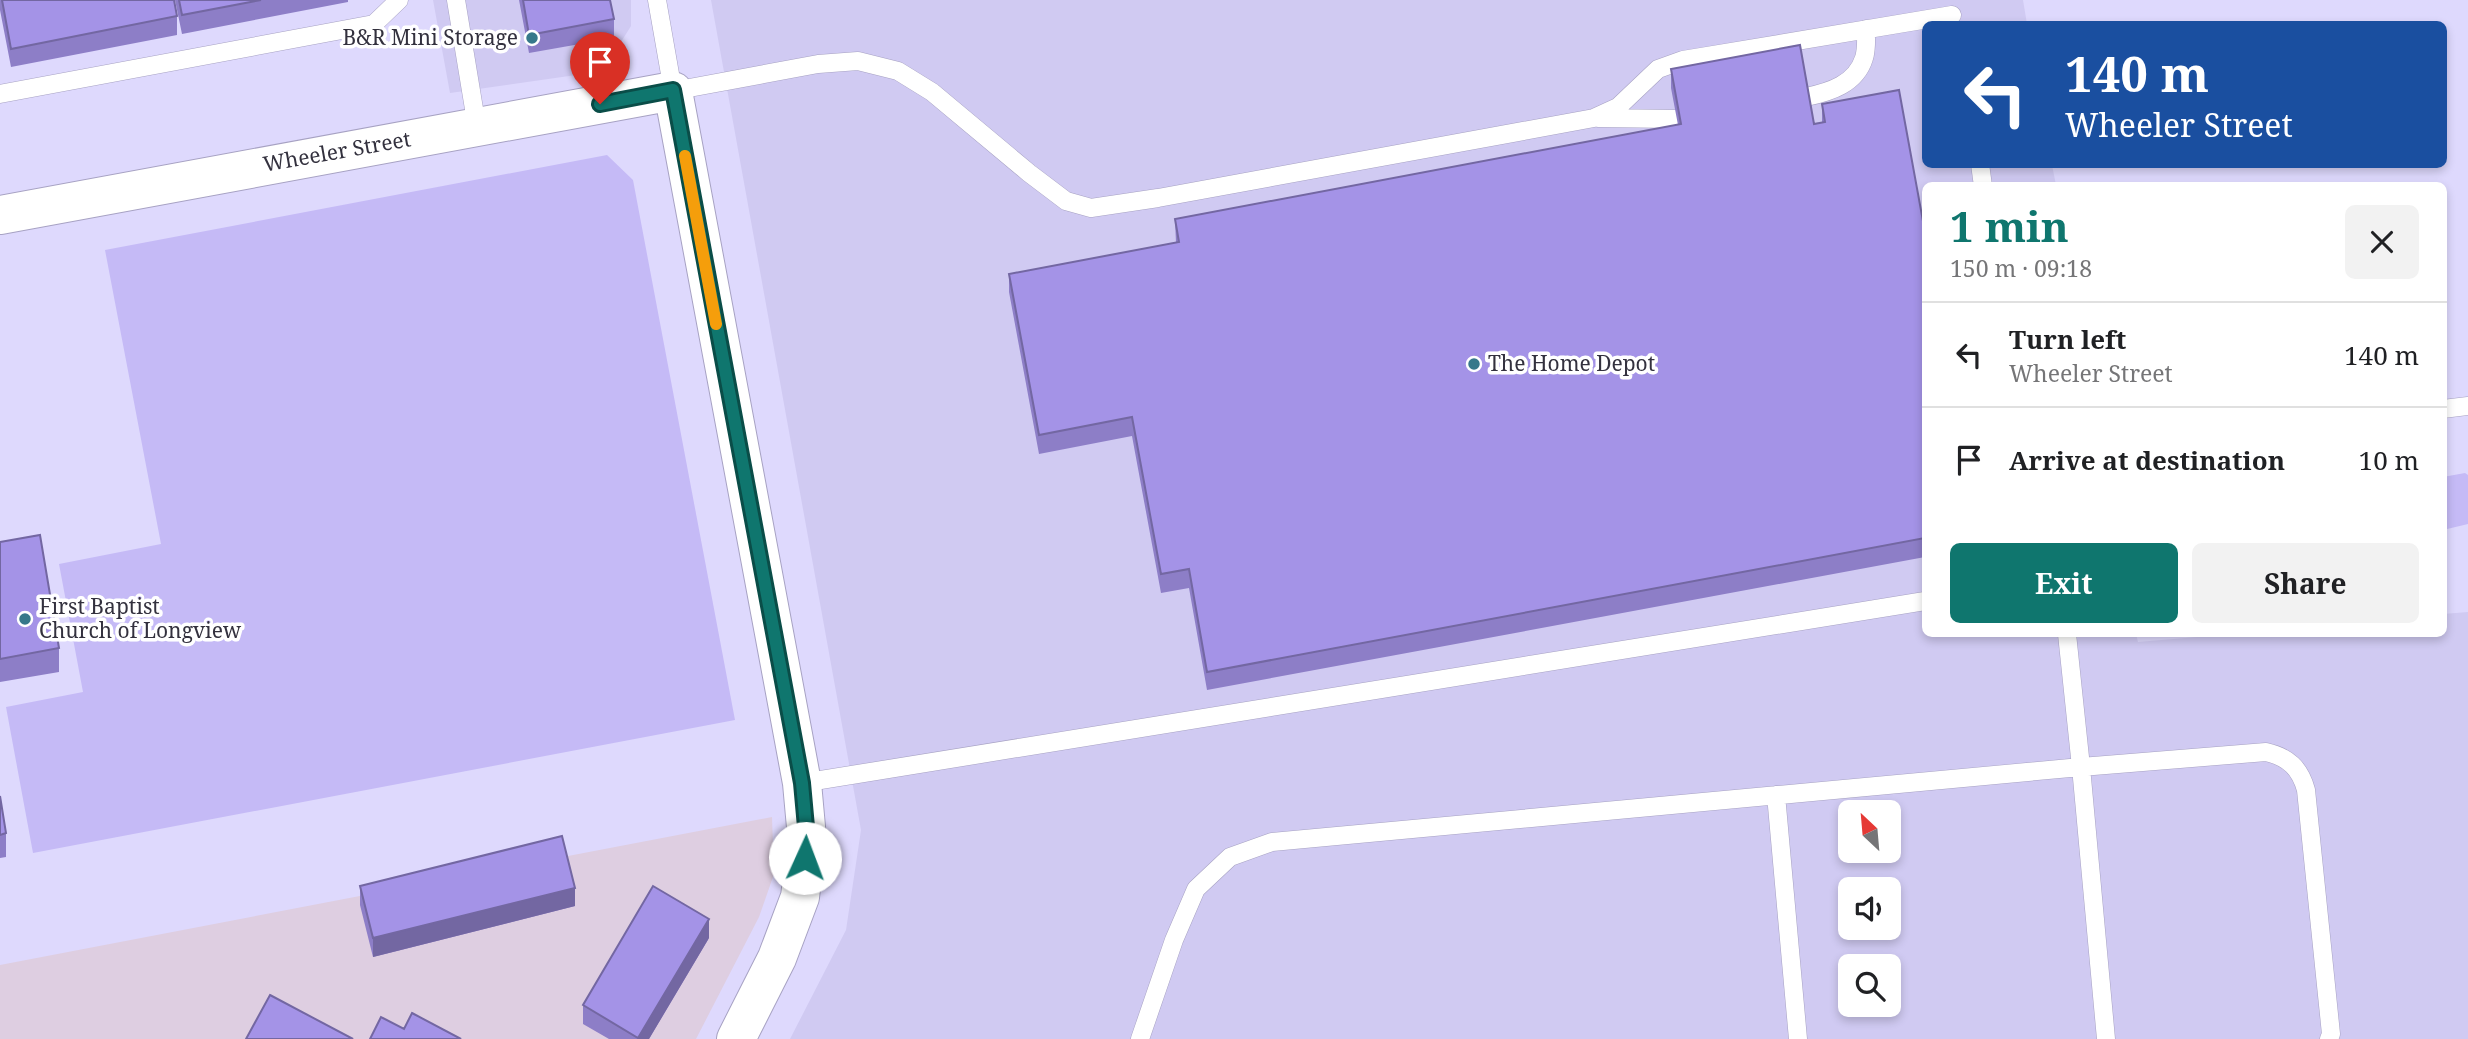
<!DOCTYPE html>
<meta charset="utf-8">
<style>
:root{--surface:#fff;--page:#f2f2f2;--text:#202124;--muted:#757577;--line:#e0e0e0;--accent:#0f766e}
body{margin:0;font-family:"Noto Serif",serif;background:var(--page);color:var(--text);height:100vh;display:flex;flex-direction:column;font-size:26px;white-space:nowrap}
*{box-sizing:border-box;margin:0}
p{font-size:23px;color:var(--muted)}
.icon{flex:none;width:38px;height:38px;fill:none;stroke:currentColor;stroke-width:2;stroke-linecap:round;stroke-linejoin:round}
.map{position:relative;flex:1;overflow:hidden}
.details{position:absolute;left:1922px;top:182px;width:525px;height:455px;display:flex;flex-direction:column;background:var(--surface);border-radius:10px;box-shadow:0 4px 10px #0003}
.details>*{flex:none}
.hud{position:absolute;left:1922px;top:21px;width:525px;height:147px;border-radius:10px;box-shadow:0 4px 10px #0003;background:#1a4fa0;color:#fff;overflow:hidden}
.needle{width:46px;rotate:334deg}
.controls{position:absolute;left:1838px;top:800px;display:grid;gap:14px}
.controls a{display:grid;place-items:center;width:63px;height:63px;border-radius:10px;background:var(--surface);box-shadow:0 4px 10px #0003;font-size:35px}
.pin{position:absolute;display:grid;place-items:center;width:60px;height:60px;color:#fff;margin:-72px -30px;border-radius:50% 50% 50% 0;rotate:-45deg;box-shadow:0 0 7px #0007}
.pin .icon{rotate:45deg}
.me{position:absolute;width:77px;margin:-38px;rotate:2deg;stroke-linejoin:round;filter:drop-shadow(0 0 5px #0008)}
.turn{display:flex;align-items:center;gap:24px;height:147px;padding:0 28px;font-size:32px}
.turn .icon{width:91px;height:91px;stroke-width:2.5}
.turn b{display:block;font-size:49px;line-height:60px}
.round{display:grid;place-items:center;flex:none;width:74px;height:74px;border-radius:10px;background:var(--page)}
.overview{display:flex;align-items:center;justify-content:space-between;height:119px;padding:0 28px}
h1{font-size:42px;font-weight:700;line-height:52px;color:var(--accent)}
.primary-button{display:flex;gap:14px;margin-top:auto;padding:14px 28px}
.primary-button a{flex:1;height:80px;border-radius:10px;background:var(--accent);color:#fff;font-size:28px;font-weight:700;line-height:80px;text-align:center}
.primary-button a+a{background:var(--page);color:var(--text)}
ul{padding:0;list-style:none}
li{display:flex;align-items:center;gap:21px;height:105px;padding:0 28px;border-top:2px solid var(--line)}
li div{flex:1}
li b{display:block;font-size:26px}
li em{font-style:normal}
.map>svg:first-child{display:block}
.built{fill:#d0caf2;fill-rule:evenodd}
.industrial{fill:#decee1}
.green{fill:#c5baf6}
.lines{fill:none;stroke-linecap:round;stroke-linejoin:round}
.service-casing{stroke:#a7a2c3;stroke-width:19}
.tertiary-casing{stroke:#a7a2c3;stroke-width:40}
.service{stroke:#fff;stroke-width:18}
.tertiary{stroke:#fff;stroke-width:38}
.wall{fill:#8d7ec7}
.shaded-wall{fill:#7367a2}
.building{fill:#a493e7;stroke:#7367a2;stroke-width:2}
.route-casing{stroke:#0a4d48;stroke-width:18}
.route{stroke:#0f766e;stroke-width:12}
.slow{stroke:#f59e0b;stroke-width:12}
.poi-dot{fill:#36788a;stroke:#fff;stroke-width:2.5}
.labels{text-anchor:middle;stroke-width:7;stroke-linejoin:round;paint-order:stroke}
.poi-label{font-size:21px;fill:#33313e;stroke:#fff;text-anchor:start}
.street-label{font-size:21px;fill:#33313e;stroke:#fff}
</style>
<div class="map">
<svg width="2468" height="1039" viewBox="0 0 2468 1039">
<rect width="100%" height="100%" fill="#ded9fd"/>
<path class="built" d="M 433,0 L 631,0 L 631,26 L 616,50 L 583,74 L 450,93 Z
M 711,0 L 2023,0 L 2027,24 L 1925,24 L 1925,164 L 2052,165 L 2056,185 L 1925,186 L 1925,634 L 2136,634 L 2138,642 L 2232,634 L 2443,634 L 2443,614 L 2468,612 L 2468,1039 L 790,1039 L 846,930 L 861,830 ZM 1850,812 L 1888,812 L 1888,850 L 1850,850 ZM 1850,889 L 1888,889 L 1888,928 L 1850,928 ZM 1850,966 L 1888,966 L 1888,1004 L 1850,1004 Z"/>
<path class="industrial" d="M 772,817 L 774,874 L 759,917 L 696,1039 L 0,1039 L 0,965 Z"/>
<path class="green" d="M 607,155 L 633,180 L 735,720 L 33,853 L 6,707 L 83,692 L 59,564 L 161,544 L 105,250 Z
M 2465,473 L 2468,475 L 2468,524 L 2443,530 L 2443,477 Z"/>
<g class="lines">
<defs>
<path id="service" d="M 456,0 L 477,127
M 657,0 L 673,91 L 818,64 L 858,61 L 898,71 L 932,92 L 1029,173 L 1066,201 L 1091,208 L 1158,198 L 1594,118 L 1618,107 L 1658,69 L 1683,60 L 1952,15
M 0,94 L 374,24 L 399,0
M 1806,97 C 1830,92 1856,84 1864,58 C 1867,49 1866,38 1866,29
M 1598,118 L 1677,119
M 1980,164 L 1983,186
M 2443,409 L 2468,406
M 802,783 L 1925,601
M 1776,795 L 1798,1039
M 1140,1039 L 1174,940 L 1196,889 L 1230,857 L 1272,842 L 2081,767 L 2067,634
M 2106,1039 L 2081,767 L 2266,752 C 2288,757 2300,768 2306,790 L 2331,1034 L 2329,1039"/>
<path id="tertiary" d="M 0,215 L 673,91 L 802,783 L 807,838 L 800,897 L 777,958 L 736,1039"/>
</defs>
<use href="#service" class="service-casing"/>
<use href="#tertiary" class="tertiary-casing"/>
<use href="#service" class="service"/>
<use href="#tertiary" class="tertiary"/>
</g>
<path class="wall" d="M 0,0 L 174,0 L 177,16 L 177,35 L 11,67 L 0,10 Z
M 175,0 L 348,0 L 348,2 L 182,34 Z
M 519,0 L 610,0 L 614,19 L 614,38 L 529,53 Z
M 1671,69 L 1814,124 L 1822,123 L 1822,104 L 1925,232 L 1925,557 L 1207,690 L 1189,588 L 1161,593 L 1132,436 L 1039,454 L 1009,292 L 1009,274 L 1176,243 L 1175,219 L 1678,125 L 1671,88 Z
M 0,542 L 59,648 L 59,672 L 0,682 Z
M 0,796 L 6,833 L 6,857 L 0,858 Z
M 360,886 L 575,906 L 373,957 L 360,905 Z
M 709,938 L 649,1039 L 609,1039 L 583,1024 L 583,1005 Z"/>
<path class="shaded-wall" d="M 575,888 L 575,906 L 373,957 L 373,938 Z
M 709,919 L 709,938 L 649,1039 L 638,1039 Z"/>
<path class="building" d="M 2,0 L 174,0 L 177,16 L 11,49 Z
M 179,0 L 261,0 L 182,15 Z
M 523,0 L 610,0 L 614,19 L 529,35 Z
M 1800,45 L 1814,124 L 1825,122 L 1822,104 L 1899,90 L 1925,232 L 1925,538 L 1207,672 L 1189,569 L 1161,574 L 1132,417 L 1039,435 L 1009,274 L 1179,242 L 1175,219 L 1681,124 L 1671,69 Z
M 40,535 L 59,648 L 0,659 L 0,542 Z
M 0,796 L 6,833 L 0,835 Z
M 562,836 L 575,888 L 373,938 L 360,886 Z
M 653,886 L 709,919 L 638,1038 L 583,1005 Z
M 270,995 L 353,1039 L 246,1039 Z
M 412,1013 L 461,1039 L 370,1039 L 381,1017 L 404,1029 Z"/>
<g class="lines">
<defs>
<path id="route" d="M 600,104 L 673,90 L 802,783 L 807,838 L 805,858"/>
</defs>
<use href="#route" class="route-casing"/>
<use href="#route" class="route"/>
<path class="slow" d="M 685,156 L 716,324"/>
</g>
<g class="poi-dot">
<circle cx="532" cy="38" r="7"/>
<circle cx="1474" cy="364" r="7"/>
<circle cx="25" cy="619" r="7"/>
</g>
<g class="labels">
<g class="poi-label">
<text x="518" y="45" text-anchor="end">B&amp;R Mini Storage</text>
<text x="1488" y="371">The Home Depot</text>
<text x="39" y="614">First Baptist<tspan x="39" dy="24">Church of Longview</tspan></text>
</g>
<g class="street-label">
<text transform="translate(337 152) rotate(-10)" y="7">Wheeler Street</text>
</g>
</g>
</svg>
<div class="controls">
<a><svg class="needle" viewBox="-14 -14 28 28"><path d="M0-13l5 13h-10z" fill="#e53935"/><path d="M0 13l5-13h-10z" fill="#757577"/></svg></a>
<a><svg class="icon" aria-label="sound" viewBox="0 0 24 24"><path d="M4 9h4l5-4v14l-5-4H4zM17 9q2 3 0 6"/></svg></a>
<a><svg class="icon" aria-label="search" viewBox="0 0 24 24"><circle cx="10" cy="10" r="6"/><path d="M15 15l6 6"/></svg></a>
</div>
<div class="pin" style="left:600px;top:104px;background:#d93025"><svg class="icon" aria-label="arrive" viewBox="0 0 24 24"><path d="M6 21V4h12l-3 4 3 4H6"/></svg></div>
<svg class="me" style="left:805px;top:858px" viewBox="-20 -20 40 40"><circle r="19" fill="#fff"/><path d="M0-13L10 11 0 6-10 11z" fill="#0f766e"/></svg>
<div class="hud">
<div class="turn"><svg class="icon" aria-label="left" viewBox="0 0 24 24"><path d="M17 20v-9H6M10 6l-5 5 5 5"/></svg><div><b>140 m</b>Wheeler Street</div></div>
</div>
<section class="details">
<div class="overview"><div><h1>1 min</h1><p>150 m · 09:18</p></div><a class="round"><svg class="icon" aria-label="close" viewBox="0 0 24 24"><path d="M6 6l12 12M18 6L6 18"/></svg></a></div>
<ul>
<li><svg class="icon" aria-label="left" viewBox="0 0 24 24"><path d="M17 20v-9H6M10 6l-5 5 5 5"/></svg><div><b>Turn left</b><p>Wheeler Street</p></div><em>140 m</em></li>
<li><svg class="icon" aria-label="arrive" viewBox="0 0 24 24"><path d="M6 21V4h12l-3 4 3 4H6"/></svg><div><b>Arrive at destination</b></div><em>10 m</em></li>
</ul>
<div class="primary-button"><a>Exit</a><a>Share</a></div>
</section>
</div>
